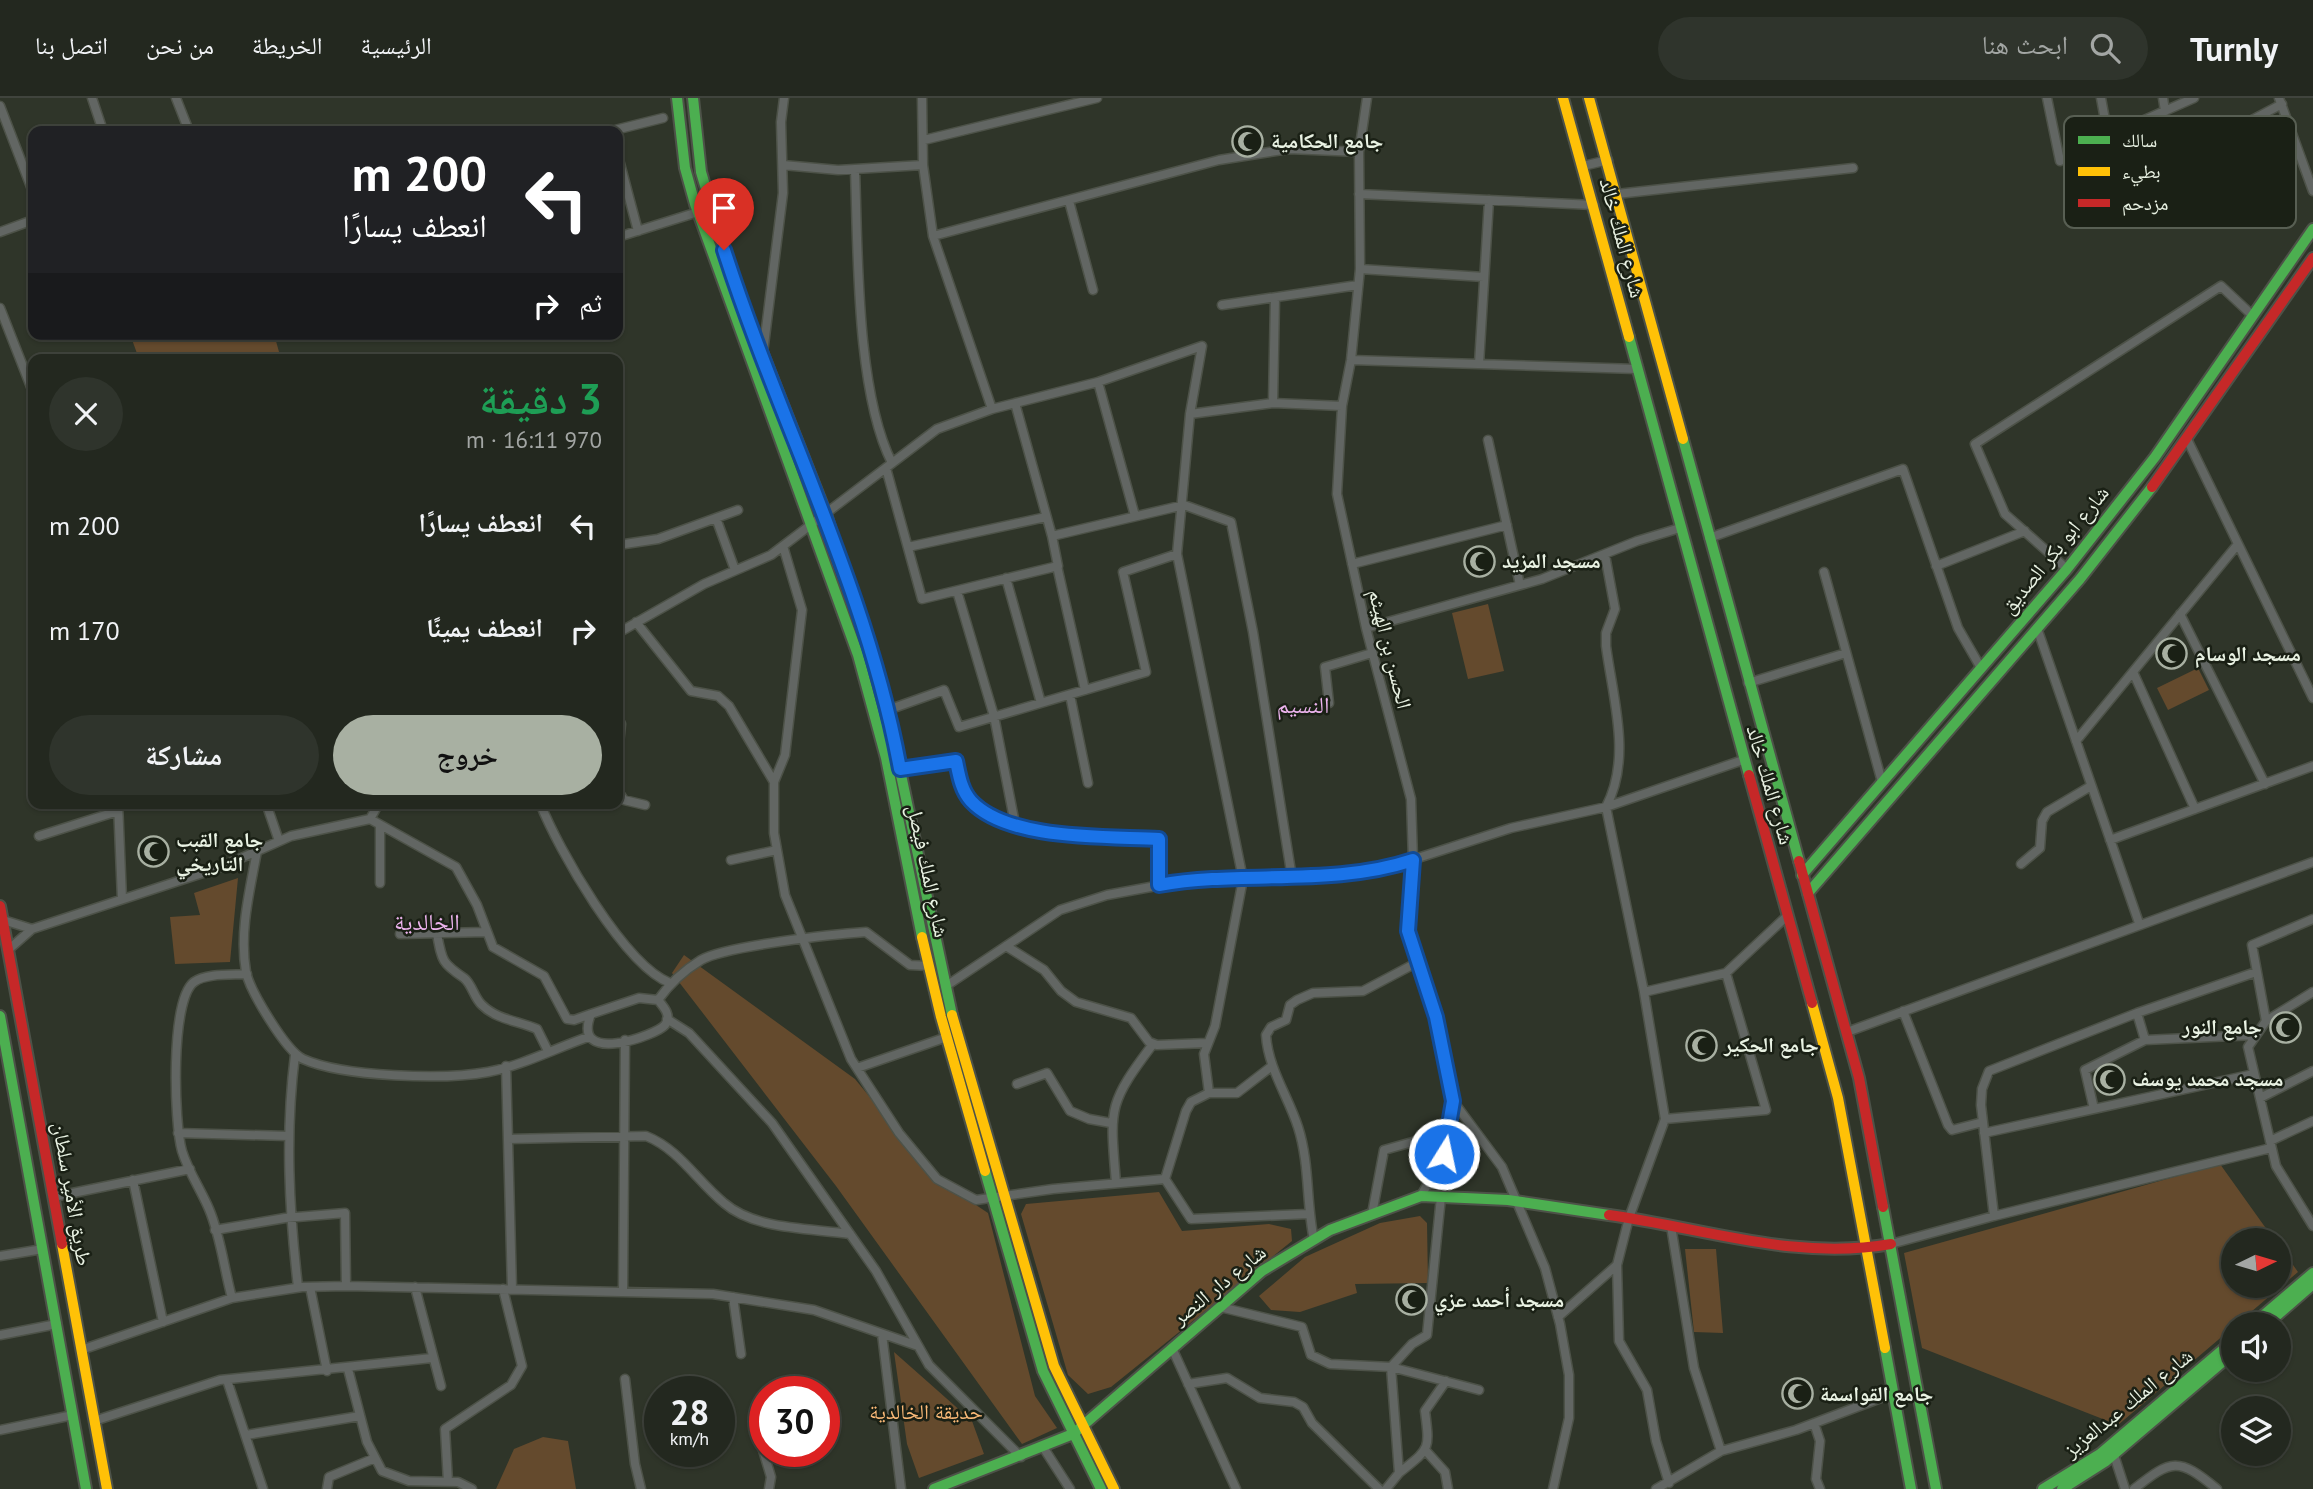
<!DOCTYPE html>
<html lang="ar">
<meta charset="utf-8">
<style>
:root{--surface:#23281f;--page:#2f342c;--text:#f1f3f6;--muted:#a3a6a4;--line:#40443d;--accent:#a8b0a2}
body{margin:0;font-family:"PT Sans","Noto Naskh Arabic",sans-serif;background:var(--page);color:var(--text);direction:rtl;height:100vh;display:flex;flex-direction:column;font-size:26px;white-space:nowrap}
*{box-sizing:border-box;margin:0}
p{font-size:23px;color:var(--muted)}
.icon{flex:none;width:38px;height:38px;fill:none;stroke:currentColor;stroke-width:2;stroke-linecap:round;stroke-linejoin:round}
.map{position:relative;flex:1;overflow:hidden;direction:ltr}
.panel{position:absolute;left:28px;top:256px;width:595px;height:455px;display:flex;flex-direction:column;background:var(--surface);border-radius:14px;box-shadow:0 2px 5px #0004,0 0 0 2px var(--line);direction:rtl}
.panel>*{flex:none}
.hud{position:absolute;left:28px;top:28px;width:595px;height:214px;border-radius:14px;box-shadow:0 2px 5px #0004,0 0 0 2px var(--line);direction:rtl;background:#202124;color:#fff;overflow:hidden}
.needle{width:46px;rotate:85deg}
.controls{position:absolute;left:2221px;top:1130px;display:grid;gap:14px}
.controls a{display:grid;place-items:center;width:70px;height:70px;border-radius:50%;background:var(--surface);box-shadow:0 2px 5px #0004,0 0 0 2px var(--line);font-size:35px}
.speed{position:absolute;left:644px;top:1278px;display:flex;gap:14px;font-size:35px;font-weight:700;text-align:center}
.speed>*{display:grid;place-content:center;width:91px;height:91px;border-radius:50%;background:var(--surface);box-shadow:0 2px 5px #0004,0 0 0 2px var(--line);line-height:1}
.speed small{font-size:18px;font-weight:400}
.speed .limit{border:10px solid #d22;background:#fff;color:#111}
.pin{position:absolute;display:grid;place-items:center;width:60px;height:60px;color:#fff;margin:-72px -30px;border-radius:50% 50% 50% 0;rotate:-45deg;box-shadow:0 0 7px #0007}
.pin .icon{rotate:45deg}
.me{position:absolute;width:77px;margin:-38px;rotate:10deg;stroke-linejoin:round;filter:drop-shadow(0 0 5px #0008)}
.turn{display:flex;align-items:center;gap:24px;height:147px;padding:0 21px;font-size:32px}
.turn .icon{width:91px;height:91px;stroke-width:2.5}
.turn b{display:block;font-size:49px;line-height:60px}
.then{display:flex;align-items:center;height:66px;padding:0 21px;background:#0003;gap:14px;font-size:26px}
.round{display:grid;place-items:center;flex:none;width:74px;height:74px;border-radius:37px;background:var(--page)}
.overview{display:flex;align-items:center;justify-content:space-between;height:119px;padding:0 21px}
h1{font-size:42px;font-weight:800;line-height:52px;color:#1e9e55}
.cta{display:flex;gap:14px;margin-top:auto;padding:14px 21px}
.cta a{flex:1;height:80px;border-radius:42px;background:var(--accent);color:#111;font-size:28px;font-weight:800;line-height:80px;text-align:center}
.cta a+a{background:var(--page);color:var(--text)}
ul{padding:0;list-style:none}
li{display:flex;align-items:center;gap:21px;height:105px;padding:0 21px}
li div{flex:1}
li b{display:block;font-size:26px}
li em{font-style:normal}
header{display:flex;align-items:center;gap:42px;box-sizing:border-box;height:98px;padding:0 35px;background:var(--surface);border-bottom:2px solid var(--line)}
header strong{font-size:33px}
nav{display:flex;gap:38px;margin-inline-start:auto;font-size:24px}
.search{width:490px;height:63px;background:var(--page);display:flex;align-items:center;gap:18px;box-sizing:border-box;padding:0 24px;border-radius:38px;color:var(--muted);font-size:26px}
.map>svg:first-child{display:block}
.green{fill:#644a2d}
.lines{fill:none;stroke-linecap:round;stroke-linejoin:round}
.street-casing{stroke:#4d5248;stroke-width:11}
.fast-casing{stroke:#4d5248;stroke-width:14}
.slow-casing{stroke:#4d5248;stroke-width:14}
.jam-casing{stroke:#4d5248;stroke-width:14}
.street{stroke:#626663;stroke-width:8}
.fast{stroke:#4caf50;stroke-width:10}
.slow{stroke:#ffc107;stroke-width:10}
.jam{stroke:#c62828;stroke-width:10}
.route-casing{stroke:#114b97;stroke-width:18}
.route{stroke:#1a73e8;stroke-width:12}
.labels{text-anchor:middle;stroke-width:5;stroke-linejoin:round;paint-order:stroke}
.poi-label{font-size:21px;font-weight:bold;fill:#e9f2e3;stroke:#1a2015;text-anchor:start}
.street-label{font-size:21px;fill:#e9f2e3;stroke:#1a2015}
.park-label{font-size:21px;fill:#fcba78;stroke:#1a2015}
.neighbourhood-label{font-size:23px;fill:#ecb3ed;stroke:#1a2015}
.key{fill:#1a2015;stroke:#585f53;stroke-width:2}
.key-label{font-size:19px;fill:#e9f2e3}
</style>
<header>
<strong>Turnly</strong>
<div class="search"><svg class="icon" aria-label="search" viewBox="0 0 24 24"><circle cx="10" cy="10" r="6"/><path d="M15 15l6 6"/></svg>ابحث هنا</div>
<nav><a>الرئيسية</a><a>الخريطة</a><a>من نحن</a><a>اتصل بنا</a></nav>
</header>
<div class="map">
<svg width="2313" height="1391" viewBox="0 0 2313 1391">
<rect width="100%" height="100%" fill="#2f3529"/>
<path class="green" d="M 130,236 L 274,236 L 281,261 L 139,261 Z
M 1488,506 L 1504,573 L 1468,581 L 1452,515 Z
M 2198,570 L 2209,592 L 2168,612 L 2157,590 Z
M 238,780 L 230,864 L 175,866 L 170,819 L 200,817 L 194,795 Z
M 684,857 L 855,981 L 937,1081 L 988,1115 L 1035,1298 L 1057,1330 L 1022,1346 L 836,1088 L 672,875 Z
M 2220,1066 L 2275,1143 L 2233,1143 L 2233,1188 L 2278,1188 L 2279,1147 L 2298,1174 L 2118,1327 L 1922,1250 L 1904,1155 Z
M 1159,1094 L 1182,1133 L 1269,1126 L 1291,1131 L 1292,1143 L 1111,1289 L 1088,1296 L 1068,1277 L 1021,1116 L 1026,1106 Z
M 1420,1118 L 1427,1125 L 1428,1185 L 1355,1186 L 1357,1195 L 1300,1214 L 1271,1212 L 1259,1198 L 1305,1159 L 1380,1125 Z
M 1685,1151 L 1716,1151 L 1723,1235 L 1694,1234 Z
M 894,1254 L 972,1323 L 984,1356 L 919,1380 L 907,1346 Z
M 543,1339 L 568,1343 L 576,1391 L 496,1391 L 514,1351 Z"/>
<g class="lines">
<defs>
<path id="street" d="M 92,0 L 103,33
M 176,0 L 189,33
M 922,0 L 923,67 L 933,138 L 992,311
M 1367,0 L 1359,54 L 1360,171 L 1351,262 L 1342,308 L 1337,396 L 1366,530 L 1411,701 L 1413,762 L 1408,833 L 1436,919 L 1453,1003 L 1444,1056 L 1421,1098
M 2047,0 L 2060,63
M 2101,0 L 2108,38 L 2194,0
M 2163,0 L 2165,13
M 2279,0 L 2313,93
M 0,8 L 33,94
M 611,33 L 663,20
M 924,42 L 1097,0
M 618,58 L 638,133
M 783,67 L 838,72 L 923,67
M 1583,68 L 1608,62
M 855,72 C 858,153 856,294 892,365
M 2146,78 L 2282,6
M 1359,96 L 1594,107
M 1617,96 L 1853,70
M 1069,103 L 1093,192
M 0,134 L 33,122
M 933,138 L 1219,62 L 1289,51 L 1359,54
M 618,139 L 698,114
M 1360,171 L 1484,179
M 1222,207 L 1358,187
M 0,210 L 33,294
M 763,255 L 783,95 L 781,24 L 784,0
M 1351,262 L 1637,271
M 1479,266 L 1489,102
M 1098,284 L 1135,418
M 1015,305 L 1052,438 L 1184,407 L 1231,424 L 1253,534 L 1292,780
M 1273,305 L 1275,200
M 1190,316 L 1273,305 L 1342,308
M 2187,341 L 2313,600
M 1488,342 L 1520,487
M 886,370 L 922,501 L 1058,468 L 1052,438
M 716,420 L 735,472
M 1709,440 L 1903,371 L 1958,530 L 1981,570
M 618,447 L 658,441 L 738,412
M 783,448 L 802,512 L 785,657 L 774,684 L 774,735 L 785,797 L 851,961 L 899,1035 L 937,1081 L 976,1102 L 1053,1091 L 1165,1081 L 1191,1121 L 1308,1116
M 908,449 L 1046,419
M 1605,457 L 1615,511 L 1606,535 L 1606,548 C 1613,601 1632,660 1606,709 L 1644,894
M 1352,466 L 1507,427
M 1057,468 L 1085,592
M 1936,468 L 2025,433
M 2067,471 L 2005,416 L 1975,346 L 2221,188 L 2253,218
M 1824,474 L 1882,684
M 1006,480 L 1041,605
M 957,493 L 994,618 L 1015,726
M 2180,516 L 2265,686
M 636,524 L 691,593 L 718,598 L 729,608 L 774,684
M 1366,530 L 1542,481 L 1637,443 L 1680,430
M 2037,530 L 2139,825
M 618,535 L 704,486 L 771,457 L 937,331 L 992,311 L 1098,284 L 1202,248 L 1190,316 L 1177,456 L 1243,781 L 1215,928 L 1204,956 L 1209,995 L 1191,1004 L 1186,1013 L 1165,1081
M 2133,574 L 2195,711
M 1748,585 L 1846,555
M 1070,597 L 1088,685
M 1329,605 L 1325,569 L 1372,555
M 885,613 L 944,592 L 959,629 L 1146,574 L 1123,474 L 1177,456
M 618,620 L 621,626 L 618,656
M 2076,643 L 2238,446
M 900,671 L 956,663 C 959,677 961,692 972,703 C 1008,743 1108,739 1159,741 L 1159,787
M 618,693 L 624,702 L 645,707
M 118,705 L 122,801
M 266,705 L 279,743
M 540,705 C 558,751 624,867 670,885
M 370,721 L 456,769 L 477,807 L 493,849 L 544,878 L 567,921 L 574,922 L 591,916
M 380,727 L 380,785
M 39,738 L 118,713
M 2110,742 L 2313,668
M 257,753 C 250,792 239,833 246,874 C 250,893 286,953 303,961 C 343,979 445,982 488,974 C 521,968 556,950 588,939
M 731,762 L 777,752
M 2021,766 L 2040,750 L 2042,723 L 2047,714 L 2091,688
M 3,822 L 32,831 L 221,769 L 291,738 L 370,721 L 379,705
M 400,836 L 486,834
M 437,836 C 442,863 442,865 464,880 C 472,886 474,900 482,907 C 497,922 519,923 537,931 L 548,953
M 1006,848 L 1044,872 L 1061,893 L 1076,904 L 1131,920 L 1149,944 L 1157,947 L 1207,945
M 8,852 L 32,831
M 1726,875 L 1766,1012 L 1665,1021 L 1644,894 L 1726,875 L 1788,817
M 946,888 L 1060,812 L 1107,797 L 1183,783 L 1292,780 L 1393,768 L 1511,730 L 1606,709 L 1743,662
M 2313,894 L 2266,923 L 2248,949 L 2276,1068 L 2313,1128
M 639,900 L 658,902 C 664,909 672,918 665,927 C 657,937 570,969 591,916 Z
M 658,902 C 670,885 683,873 701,862 C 725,848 835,836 866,834 L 910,867 L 929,868
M 1903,913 L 1948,1027 L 1952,1032 L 1983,1024
M 2137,915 L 2145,942
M 667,921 L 689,935 L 772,1025 L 876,1173 L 929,1267 L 1021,1359
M 2266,923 L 2252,847 L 2313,821
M 1847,934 L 2313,764
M 295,957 C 285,1035 289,1111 298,1189
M 506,968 L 512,1191
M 857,970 L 947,939
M 1017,986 L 1047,975 L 1070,1013 L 1089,1021 L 1111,1025
M 1209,995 L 1237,995 L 1272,968
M 2260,1000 L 2313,973
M 1453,1003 L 1502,1069 L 1545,1170 L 1560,1226 L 1569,1277 L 1569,1320 L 1553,1391
M 2094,1011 L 2085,972 L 2145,942 L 2255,937
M 178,1035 L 288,1038
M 1984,1035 L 2254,976
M 508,1041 L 646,1038 C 679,1051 697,1083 724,1105 C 755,1132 810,1130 850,1136
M 2270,1043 L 2313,1023
M 133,1082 L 163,1224
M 1116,1085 C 1110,1010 1107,1007 1153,946
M 53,1099 L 190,1071
M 1372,1116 L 1384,1052 L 1448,1034
M 1994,1118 L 1981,1007 L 1982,991 L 1989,973 L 2137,915 L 2256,874
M 1671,1128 L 1694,1270 L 1721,1353
M 215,1132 L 285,1120 L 345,1115 L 346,1188
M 1314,1142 C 1306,1105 1310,1066 1298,1029 C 1288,998 1268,970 1266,937 L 1271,929 L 1286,922 L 1290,907 L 1297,902 L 1313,895 L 1363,893 L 1418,864
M 1891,1146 L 1994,1118 L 2271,1050
M 0,1158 L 43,1151
M 1617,1167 L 1619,1243 L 1647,1292 L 1656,1343 L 1669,1385
M 310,1189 L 327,1273
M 415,1189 L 441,1288
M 623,1192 L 625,942
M 733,1199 L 741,1256
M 232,1200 C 224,1171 221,1139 209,1111 C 201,1092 188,1073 182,1053 C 174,1025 170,902 194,884 C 206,875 232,877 247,876
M 1220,1209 L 1302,1229 L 1311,1257 L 1330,1266 L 1391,1269 L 1399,1375 L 1386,1391
M 1558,1219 L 1617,1167 L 1629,1120 L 1665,1021
M 882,1236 L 901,1391
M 0,1237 L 57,1226
M 1172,1250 L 1236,1391
M 81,1252 L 232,1200 L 302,1189 L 346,1188 L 713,1196 L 814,1212 L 918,1248
M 1391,1269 L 1412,1246 L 1427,1237 L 1441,1099
M 1391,1269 L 1479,1292
M 348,1271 L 367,1344 L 382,1373 L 409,1383 L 458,1384 L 472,1391
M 625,1281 L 635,1366 L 641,1391
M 227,1282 L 263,1391
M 1188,1286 L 1227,1280 L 1260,1300 L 1294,1304 L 1303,1309 L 1312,1325 L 1379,1391
M 94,1323 L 220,1282 L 432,1260
M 1814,1325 L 1820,1343 L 1816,1381 L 1820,1391
M 0,1332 L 73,1317
M 757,1332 L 771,1379 L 769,1391
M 246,1337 L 360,1318
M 1043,1349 L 1070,1391
M 1426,1353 L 1445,1374 L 1448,1391
M 2114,1357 L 2125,1391
M 1399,1375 C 1430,1350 1430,1353 1425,1313 L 1446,1283
M 448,1384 L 445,1331 L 511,1287 L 522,1268 L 503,1191
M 327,1391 L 329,1379 L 375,1360
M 1656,1391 L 1721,1353 L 1796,1332 L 1894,1295
M 2134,1391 C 2172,1361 2178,1359 2217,1391"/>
<path id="fast" d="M 677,0 L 685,70 L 695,106 L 858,557 L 886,660 L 922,839
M 693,0 L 701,74 L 731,175 L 826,416 L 869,554 L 897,658 L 952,917
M 1629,239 L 1749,677
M 1683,341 L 1799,763
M 1802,777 L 2067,471 L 2155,359 L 2313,131
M 1808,795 L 2080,481 L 2152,389
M 0,918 L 86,1391
M 985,1073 L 1043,1273 L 1101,1391
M 1883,1109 L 1936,1391
M 2252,1227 L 2313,1175
M 2266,1227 L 2313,1186
M 1885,1250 L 1911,1391
M 934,1391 L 1073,1336 L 1262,1173 L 1330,1132 L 1421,1098 L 1508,1102 L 1609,1117
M 2043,1391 L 2100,1356 L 2233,1243
M 2062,1391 L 2106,1363 L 2233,1255"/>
<path id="slow" d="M 1563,0 L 1629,239
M 1589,0 L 1683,341
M 922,839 L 941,919 L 985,1073
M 1812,905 L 1838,1000 L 1885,1250
M 952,917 L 1054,1268 L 1114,1391
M 62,1146 L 107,1391"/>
<path id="jam" d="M 2152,389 L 2313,160
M 1749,677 L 1812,905
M 1799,763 L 1859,980 L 1883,1109
M 0,808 L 62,1146
M 1609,1117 C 1703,1130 1795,1163 1891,1146"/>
</defs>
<use href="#street" class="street-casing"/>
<use href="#fast" class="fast-casing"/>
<use href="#slow" class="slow-casing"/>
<use href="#jam" class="jam-casing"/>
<use href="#street" class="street"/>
<use href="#fast" class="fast"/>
<use href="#slow" class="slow"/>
<use href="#jam" class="jam"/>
</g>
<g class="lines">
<defs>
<path id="route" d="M 724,152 C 780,326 867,490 900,671 L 956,663 C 959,677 961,692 971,703 C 1008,743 1108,738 1159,741 L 1159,787 C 1242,772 1332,789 1413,762 L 1408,833 L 1436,919 L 1453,1003 L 1444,1056"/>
</defs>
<use href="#route" class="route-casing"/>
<use href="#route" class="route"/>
</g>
<defs>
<symbol id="mosque-ring" viewBox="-11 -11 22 22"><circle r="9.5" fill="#1a2015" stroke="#a8b0a2" stroke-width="1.5"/><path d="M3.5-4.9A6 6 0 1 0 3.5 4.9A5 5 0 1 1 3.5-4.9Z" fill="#a8b0a2"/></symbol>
</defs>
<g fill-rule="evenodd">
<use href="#mosque-ring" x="1230" y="26" width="35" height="35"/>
<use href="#mosque-ring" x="1462" y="446" width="35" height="35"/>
<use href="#mosque-ring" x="2154" y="538" width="35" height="35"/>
<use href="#mosque-ring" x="136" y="736" width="35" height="35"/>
<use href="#mosque-ring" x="2268" y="912" width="35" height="35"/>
<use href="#mosque-ring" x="1684" y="930" width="35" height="35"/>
<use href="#mosque-ring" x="2092" y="964" width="35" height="35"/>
<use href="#mosque-ring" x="1394" y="1184" width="35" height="35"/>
<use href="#mosque-ring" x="1780" y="1278" width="35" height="35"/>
</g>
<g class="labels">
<g class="poi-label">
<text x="1271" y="50">جامع الحكامية</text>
<text x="1502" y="470">مسجد المزيد</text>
<text x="2195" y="563">مسجد الوسام</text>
<text x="176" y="749">جامع القبب<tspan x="176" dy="24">التاريخي</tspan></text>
<text x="2262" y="936" text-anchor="end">جامع النور</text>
<text x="1724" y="954">جامع الحكير</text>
<text x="2132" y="988">مسجد محمد يوسف</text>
<text x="1434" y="1209">مسجد أحمد عزي</text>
<text x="1820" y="1303">جامع القواسمة</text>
</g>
<g class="street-label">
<text transform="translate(1622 140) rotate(75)" y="7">شارع الملك خالد</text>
<text transform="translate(2055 452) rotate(-51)" y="7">شارع ابو بكر الصديق</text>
<text transform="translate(1390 551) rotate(76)" y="7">الحسن بن الهيثم</text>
<text transform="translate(1770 687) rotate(74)" y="7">شارع الملك خالد</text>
<text transform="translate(928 773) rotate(78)" y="7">شارع الملك فيصل</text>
<text transform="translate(72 1096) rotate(80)" y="7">طريق الأمير سلطان</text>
<text transform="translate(1219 1187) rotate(-39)" y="7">شارع دار النصر</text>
<text transform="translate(2128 1305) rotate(-39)" y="7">شارع الملك عبدالعزيز</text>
</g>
<g class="park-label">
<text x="926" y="1321">حديقة الخالدية</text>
</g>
<g class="neighbourhood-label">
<text x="1303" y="615">النسيم</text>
<text x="427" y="832">الخالدية</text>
</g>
</g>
<rect x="2064" y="18" width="232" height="112" rx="10" class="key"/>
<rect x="2078" y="38" width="32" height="8" fill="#4caf50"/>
<rect x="2078" y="69" width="32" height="9" fill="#ffc107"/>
<rect x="2078" y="101" width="32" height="8" fill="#c62828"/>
<g class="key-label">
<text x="2122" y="49">سالك</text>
<text x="2122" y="80">بطيء</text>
<text x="2122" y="112">مزدحم</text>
</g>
</svg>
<div class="controls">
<a><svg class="needle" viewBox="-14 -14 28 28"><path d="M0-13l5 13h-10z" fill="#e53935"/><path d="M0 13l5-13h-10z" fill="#a3a6a4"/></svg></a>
<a><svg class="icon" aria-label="sound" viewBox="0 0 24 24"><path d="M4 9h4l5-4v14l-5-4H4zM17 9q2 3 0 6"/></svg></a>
<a><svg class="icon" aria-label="layers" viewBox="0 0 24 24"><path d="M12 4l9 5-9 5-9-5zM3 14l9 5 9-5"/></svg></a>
</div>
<div class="speed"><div>28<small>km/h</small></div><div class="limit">30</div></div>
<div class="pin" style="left:724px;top:152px;background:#d93025"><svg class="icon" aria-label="arrive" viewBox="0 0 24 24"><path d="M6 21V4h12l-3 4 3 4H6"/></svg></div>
<svg class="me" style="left:1444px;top:1056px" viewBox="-20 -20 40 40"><circle r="17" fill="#1a73e8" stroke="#fff" stroke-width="3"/><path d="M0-11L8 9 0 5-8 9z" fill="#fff"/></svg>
<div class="hud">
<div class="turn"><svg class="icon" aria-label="left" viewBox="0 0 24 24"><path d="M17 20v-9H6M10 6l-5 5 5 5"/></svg><div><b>200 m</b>انعطف يسارًا</div></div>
<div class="then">ثم<svg class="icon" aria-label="right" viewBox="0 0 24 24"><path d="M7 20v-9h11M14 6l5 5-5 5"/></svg></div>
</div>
<section class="panel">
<div class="overview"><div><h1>3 دقيقة</h1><p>970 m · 16:11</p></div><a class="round"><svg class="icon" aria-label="close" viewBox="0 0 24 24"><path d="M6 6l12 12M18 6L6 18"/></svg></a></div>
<ul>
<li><svg class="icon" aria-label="left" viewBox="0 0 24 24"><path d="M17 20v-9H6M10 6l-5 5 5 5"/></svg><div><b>انعطف يسارًا</b></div><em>200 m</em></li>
<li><svg class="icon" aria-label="right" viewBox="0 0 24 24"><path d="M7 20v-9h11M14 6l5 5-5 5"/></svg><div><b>انعطف يمينًا</b></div><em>170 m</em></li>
</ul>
<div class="cta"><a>خروج</a><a>مشاركة</a></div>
</section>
</div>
